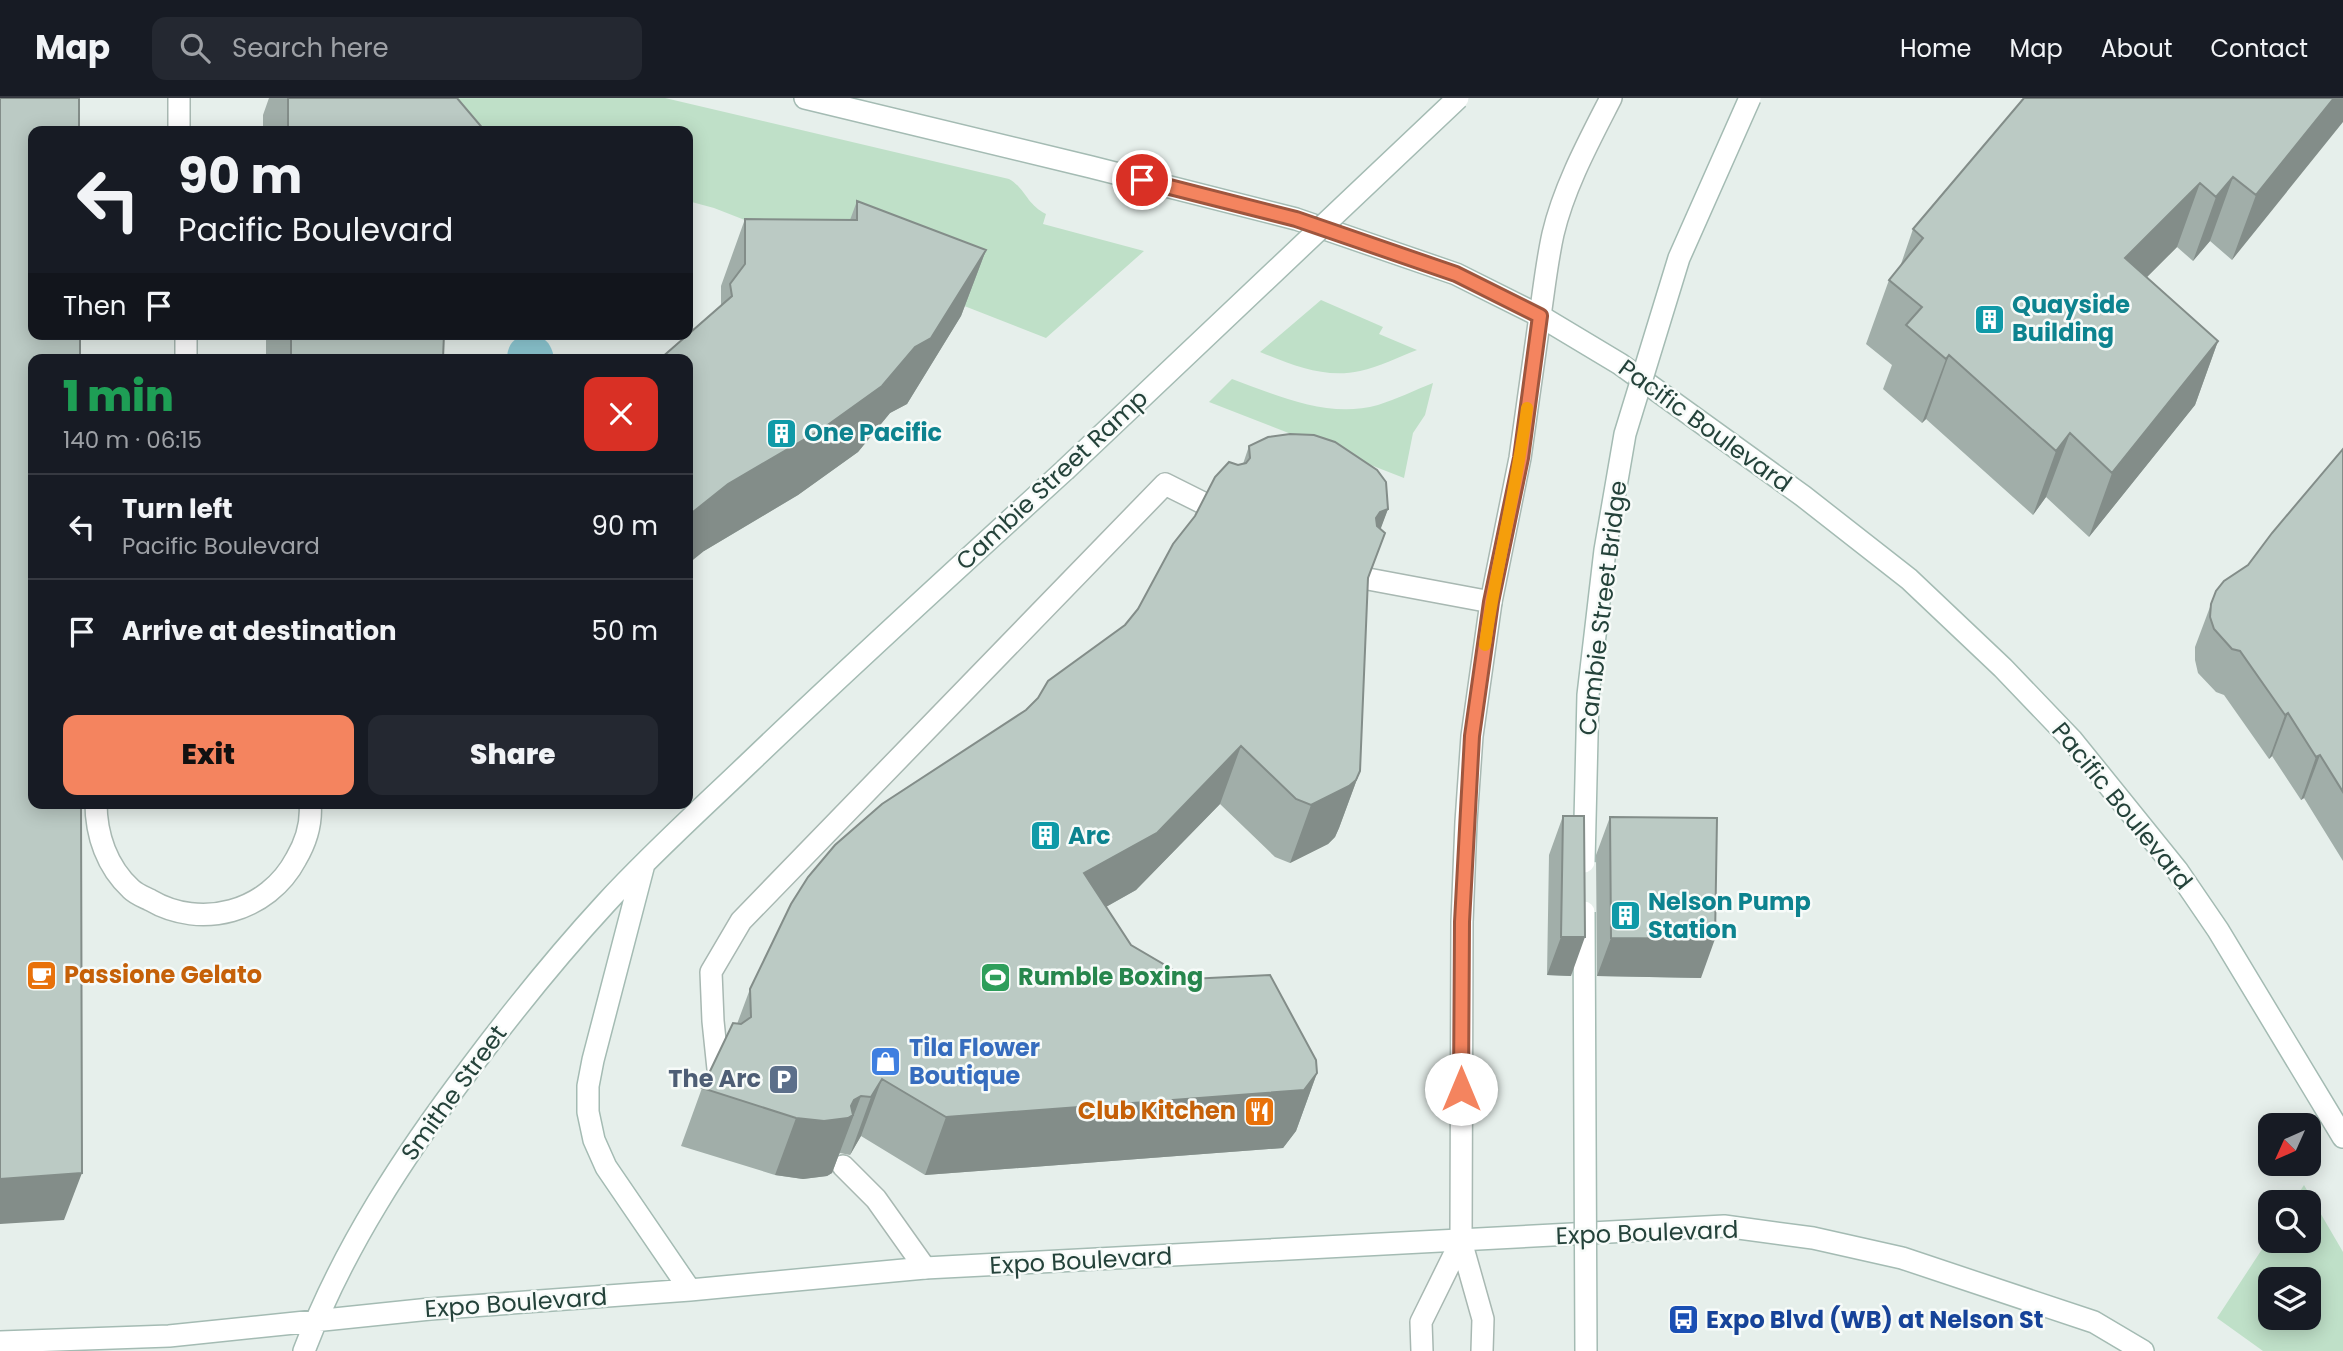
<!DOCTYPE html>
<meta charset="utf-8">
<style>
:root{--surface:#171b24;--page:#242831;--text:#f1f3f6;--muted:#9ea1a6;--line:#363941;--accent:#f4845f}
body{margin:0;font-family:Poppins,sans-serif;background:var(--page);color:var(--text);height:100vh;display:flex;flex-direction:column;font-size:26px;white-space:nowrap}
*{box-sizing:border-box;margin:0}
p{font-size:23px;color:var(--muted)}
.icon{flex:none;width:38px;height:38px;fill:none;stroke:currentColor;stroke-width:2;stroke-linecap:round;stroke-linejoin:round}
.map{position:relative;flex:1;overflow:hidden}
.panel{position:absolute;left:28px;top:256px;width:665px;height:455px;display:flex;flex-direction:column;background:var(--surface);border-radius:14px;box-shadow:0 4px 18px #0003}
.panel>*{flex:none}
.guide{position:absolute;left:28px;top:28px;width:665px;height:214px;border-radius:14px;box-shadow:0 4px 18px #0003;background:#171b24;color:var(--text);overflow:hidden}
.needle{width:46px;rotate:225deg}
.fabs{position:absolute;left:2258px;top:1015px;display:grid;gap:14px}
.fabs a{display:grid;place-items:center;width:63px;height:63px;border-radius:14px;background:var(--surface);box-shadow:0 4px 18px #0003;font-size:35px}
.pin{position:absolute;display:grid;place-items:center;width:60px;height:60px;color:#fff;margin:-30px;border:4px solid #fff;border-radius:50%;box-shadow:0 2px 7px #0007}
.me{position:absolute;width:77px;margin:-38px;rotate:0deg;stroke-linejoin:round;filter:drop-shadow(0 0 5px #0008)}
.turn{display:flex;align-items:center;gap:24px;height:147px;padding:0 35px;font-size:32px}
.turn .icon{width:91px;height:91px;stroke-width:2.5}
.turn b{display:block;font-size:49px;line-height:60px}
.then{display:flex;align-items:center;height:66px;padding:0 35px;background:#0003;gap:14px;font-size:26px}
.round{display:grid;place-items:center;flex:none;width:74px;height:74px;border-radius:14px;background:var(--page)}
.headline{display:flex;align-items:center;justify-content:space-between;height:119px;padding:0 35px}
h1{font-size:42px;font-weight:800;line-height:52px;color:#1e9e55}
.action{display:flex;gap:14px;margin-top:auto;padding:14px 35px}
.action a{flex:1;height:80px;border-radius:14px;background:var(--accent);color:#111;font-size:28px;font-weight:800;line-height:80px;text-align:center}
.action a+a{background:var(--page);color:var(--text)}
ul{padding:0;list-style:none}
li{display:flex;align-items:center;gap:21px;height:105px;padding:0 35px;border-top:2px solid var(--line)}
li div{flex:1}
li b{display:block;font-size:26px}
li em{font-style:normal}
header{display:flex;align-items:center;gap:42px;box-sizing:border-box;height:98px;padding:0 35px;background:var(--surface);border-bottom:2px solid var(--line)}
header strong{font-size:33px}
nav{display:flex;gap:38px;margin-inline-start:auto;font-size:24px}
.search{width:490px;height:63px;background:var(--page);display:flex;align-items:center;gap:18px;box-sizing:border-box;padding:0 24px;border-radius:14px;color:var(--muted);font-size:26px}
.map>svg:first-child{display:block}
.green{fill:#bfe0c8;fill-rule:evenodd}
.water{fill:#8ec9d4}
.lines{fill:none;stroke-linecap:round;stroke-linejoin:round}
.service-casing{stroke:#a8b8b2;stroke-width:24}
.minor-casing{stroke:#a8b8b2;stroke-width:24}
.tertiary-casing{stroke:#a8b8b2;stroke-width:24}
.secondary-casing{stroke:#a4bbb3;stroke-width:24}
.service{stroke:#fff;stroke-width:21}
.minor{stroke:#fff;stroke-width:21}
.tertiary{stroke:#fff;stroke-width:21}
.secondary{stroke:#fff;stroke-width:21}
.secondary-bridge-casing{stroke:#a4bbb3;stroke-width:24;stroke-linecap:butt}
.secondary-bridge{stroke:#fff;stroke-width:21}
.wall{fill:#a1aea9}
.shaded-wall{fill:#838d89}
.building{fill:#bbcac4;stroke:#838d89;stroke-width:2}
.route-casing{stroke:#9f563e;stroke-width:18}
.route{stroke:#f4845f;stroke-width:12}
.slow{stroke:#f59e0b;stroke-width:12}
.labels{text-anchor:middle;stroke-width:5;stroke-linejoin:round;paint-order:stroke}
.culture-label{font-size:24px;font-weight:bold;fill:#0d838f;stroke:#f7fbf9;text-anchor:start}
.street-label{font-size:24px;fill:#24423a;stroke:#f7fbf9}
.food-label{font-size:24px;font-weight:bold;fill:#c56008;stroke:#f7fbf9;text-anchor:start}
.leisure-label{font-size:24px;font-weight:bold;fill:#27864d;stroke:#f7fbf9;text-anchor:start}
.shop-label{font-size:24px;font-weight:bold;fill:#366cbe;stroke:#f7fbf9;text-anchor:start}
.service-label{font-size:24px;font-weight:bold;fill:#4e5e75;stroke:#f7fbf9;text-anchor:end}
.transit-label{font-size:24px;font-weight:bold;fill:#164399;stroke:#f7fbf9;text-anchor:start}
</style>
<header>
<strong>Map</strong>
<div class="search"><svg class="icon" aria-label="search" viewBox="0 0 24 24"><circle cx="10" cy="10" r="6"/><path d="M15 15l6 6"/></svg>Search here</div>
<nav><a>Home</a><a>Map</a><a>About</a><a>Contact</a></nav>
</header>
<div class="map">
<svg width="2343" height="1253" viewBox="0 0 2343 1253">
<rect width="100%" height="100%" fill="#e6efeb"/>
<path class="green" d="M 279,0 L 665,0 L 1009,81 C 1025,90 1027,107 1046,116 L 1043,126 L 1144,153 L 1046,240 L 714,110 L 688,103 L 688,33 L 401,33 Z
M 1321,202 L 1383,229 L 1379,236 L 1417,252 C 1398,259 1379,269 1360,273 C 1325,281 1292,267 1260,254 Z
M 1232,281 C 1279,298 1328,321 1378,307 C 1397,301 1415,292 1433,285 L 1425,317 L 1413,335 L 1404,380 L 1209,304 Z
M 2304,1087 L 2343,1154 L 2343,1253 L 2263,1253 L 2217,1220 L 2270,1139 L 2270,1143 L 2308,1143 L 2308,1104 L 2293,1104 ZM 2270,1181 L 2308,1181 L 2308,1220 L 2270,1220 Z"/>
<path class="water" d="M 526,236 C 542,236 552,244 554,261 L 507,261 C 507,248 513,240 526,236 Z"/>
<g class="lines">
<defs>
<path id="service" d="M 1368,481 L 1491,504
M 718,971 L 713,923 L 711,874 L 741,823 L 1165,386 L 1217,412
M 843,1068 L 876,1101 L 925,1170"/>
<path id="minor" d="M 179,33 L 179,0
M 1540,218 C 1544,191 1547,163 1553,136 C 1564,89 1589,43 1611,0
M 186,236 L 186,261
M 96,705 C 96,737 107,769 131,791 C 136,796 144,799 150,802 C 201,832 268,814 296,761 C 306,744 312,725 310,705"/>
<path id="tertiary" d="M 1422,1253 L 1421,1224 L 1461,1143
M 1482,1253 L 1483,1221 L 1461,1143 L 1462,824 L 1466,724 L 1472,638 L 1491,504 L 1520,360 L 1540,218"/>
<path id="secondary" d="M 805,0 L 1091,69 L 1296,121 L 1456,176 L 1540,218 L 1620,266 L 1803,398 L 1909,481 L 2003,570 L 2072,642 L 2177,772 L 2218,832 L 2343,1039
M 644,766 L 593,962 L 588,988 L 588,1014 L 594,1042 L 606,1069 L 690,1192
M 0,1244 L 169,1238 L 430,1211 L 690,1192 L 925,1170 L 1724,1128 L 1813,1140 L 1902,1160 L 2094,1224 L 2143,1253
M 304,1253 C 343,1150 405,1056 471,969 C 513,913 558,857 606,805 C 651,756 701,711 749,665 C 853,565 959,469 1065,372"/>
</defs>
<use href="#service" class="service-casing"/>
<use href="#minor" class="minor-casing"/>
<use href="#tertiary" class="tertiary-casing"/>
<use href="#secondary" class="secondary-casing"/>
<use href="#service" class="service"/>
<use href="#minor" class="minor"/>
<use href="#tertiary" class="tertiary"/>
<use href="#secondary" class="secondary"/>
<defs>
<path id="secondary-bridge" d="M 1065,372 L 1458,0
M 1584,764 L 1588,597 L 1605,452 L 1625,336 L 1679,160 L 1750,0
M 1584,814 L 1586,1253"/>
</defs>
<use href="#secondary-bridge" class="secondary-bridge-casing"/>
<use href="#secondary-bridge" class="secondary-bridge"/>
</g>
<path class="wall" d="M 269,0 L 457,0 L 485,33 L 263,33 L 263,17 Z
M 2343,0 L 2232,162 L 2210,143 L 2193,163 L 2177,149 L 2147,179 L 2218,243 L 2195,307 L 2089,439 L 2046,399 L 2033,417 L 1926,321 L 1922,325 L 1883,291 L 1892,267 L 1866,246 L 1889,182 L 1900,169 L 1913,131 Z
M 857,103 L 986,152 L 961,218 L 907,306 L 890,315 L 858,354 L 798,397 L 704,453 L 721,208 L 721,188 L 745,121 L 850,122 Z
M 266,236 L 444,236 L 443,261 L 266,261 Z
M 1249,348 L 1388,411 L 1380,431 L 1368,481 L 1360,673 L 1339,730 L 1335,739 L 1328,746 L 1290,765 L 1275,759 L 1220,706 L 1136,792 L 1106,809 L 1131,847 L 1317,975 L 1296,1033 L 1283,1050 L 925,1077 L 861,1038 L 850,1057 L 840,1055 L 839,1056 L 832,1075 L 827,1078 L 803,1081 L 775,1077 L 681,1048 L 702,990 L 737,926 L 750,891 L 1026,612 L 1125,527 L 1138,511 L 1238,367 L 1243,366 Z
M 2343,351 L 2343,763 L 2304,700 L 2301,702 L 2272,658 L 2269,661 L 2224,597 L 2216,594 L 2198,575 L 2195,562 L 2195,549 L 2216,493 L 2248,467 Z
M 1563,718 L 1571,878 L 1547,877 L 1549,757 Z
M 1610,719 L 1701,880 L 1597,878 L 1596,757 Z"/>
<path class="shaded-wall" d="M 2334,0 L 2343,0 L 2343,24 L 2232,162 L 2256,97 Z
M 2233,79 L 2210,143 L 2193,163 L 2216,99 Z
M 2200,85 L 2177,149 L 2102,224 L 2125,160 Z
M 986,152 L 961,218 L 907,306 L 890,315 L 858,354 L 798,397 L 704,453 L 688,466 L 688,421 L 693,414 Z
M 2218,243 L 2195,307 L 2089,439 L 2112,375 Z
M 1949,257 L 1926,321 L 1922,325 L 1946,261 Z
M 2070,335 L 2046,399 L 2033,417 L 2056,353 Z
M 1388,411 L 1367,468 L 1376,420 L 1380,414 Z
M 2288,615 L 2272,658 L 2269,661 L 2285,617 Z
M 1241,648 L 1220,706 L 1136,792 L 1063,833 L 1084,775 Z
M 2320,657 L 2304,700 L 2301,702 L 2316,659 Z
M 1360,673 L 1339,730 L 1335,739 L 1328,746 L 1290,765 L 1311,707 Z
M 1561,839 L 1585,839 L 1571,878 L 1547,877 Z
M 1611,840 L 1715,841 L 1701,880 L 1597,878 Z
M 1317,975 L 1296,1033 L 1283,1050 L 925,1077 L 946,1019 Z
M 882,981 L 861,1038 L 850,1057 L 871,999 Z
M 861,998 L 832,1075 L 827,1078 L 803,1081 L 775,1077 L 796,1020 L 851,1008 L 854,1002 Z
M 82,1075 L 64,1122 L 0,1126 L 0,1081 Z"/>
<path class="building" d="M 0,0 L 79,0 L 79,33 L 33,33 L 33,236 L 80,236 L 80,261 L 33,261 L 33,705 L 81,705 L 82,1075 L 0,1081 Z
M 288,0 L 457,0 L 485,33 L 288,33 Z
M 2024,0 L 2334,0 L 2256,97 L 2233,79 L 2216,99 L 2200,85 L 2125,160 L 2218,243 L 2112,375 L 2070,335 L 2056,353 L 1949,257 L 1946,261 L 1906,227 L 1922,209 L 1889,182 L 1923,140 L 1913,131 Z
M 857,103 L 986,152 L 931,240 L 915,249 L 882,288 L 822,331 L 728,386 L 693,414 L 688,421 L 688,261 L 660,261 L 732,198 L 730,186 L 745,166 L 745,121 L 857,122 Z
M 291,236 L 444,236 L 443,261 L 291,261 Z
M 1290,336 L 1314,337 L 1335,344 L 1377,372 L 1386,384 L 1388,411 L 1380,414 L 1376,420 L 1377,428 L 1385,435 L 1368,480 L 1360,673 L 1356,682 L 1349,688 L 1311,707 L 1296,701 L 1241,648 L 1157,735 L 1084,775 L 1131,847 L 1189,881 L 1270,877 L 1316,962 L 1317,975 L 1304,992 L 946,1019 L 882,981 L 871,999 L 861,998 L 854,1002 L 851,1008 L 853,1017 L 848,1020 L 824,1023 L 796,1020 L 702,990 L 733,925 L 741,926 L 751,919 L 750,891 L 791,806 L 808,779 L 835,747 L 882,706 L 1026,612 L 1038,600 L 1048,583 L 1125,527 L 1138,511 L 1173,446 L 1195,418 L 1215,379 L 1229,364 L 1238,367 L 1246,365 L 1250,360 L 1249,348 L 1268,339 Z
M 2343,351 L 2343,694 L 2320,657 L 2316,659 L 2288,615 L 2285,617 L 2240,553 L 2232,551 L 2214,531 L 2210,519 L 2211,506 L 2216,493 L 2224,483 L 2248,467 L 2272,435 Z
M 1563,718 L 1584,718 L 1585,839 L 1561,839 Z
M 1610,719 L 1717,720 L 1715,841 L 1611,840 Z"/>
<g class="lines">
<defs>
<path id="route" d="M 1142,82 L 1296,121 L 1456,176 L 1540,218 L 1521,360 L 1491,504 L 1472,638 L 1462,824 L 1461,991"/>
</defs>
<use href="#route" class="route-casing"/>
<use href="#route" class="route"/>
<path class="slow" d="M 1485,547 C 1496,468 1517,390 1527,310"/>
</g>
<defs>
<symbol id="building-square" viewBox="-11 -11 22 22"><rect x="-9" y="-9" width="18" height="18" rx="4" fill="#0f9aa8" stroke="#f7fbf9"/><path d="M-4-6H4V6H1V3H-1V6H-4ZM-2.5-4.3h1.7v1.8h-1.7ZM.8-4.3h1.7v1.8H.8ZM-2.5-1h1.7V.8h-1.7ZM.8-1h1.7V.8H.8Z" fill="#fff"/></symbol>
<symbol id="cafe-square" viewBox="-11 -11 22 22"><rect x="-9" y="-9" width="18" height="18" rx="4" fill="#e8710a" stroke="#f7fbf9"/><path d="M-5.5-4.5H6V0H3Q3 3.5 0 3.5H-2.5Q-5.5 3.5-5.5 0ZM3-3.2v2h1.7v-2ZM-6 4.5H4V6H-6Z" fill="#fff"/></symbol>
<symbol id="stadium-square" viewBox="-11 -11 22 22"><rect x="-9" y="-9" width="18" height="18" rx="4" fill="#2e9e5b" stroke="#f7fbf9"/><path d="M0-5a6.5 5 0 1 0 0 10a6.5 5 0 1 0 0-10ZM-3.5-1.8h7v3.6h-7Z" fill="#fff"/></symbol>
<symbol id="shop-square" viewBox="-11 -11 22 22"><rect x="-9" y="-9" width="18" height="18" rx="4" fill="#3f7fe0" stroke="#f7fbf9"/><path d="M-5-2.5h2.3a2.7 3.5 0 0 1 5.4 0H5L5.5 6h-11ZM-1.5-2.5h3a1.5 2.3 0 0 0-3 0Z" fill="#fff"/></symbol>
<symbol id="parking-square" viewBox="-11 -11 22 22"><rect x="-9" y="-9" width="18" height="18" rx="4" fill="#5c6f8a" stroke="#f7fbf9"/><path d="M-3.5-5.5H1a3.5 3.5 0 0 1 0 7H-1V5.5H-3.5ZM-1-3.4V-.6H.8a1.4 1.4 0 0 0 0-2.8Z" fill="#fff"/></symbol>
<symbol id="restaurant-square" viewBox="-11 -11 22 22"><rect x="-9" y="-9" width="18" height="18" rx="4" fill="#e8710a" stroke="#f7fbf9"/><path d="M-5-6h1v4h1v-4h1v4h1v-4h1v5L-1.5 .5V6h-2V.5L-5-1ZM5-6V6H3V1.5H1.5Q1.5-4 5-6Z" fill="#fff"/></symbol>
<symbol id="bus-square" viewBox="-11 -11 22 22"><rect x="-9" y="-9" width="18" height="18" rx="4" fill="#1a4fb4" stroke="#f7fbf9"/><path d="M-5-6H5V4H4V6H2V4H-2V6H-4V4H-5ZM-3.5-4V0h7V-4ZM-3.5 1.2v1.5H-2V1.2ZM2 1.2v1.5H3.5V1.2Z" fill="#fff"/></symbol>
</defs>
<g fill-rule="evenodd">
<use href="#building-square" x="1972" y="204" width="35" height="35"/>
<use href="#building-square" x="764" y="318" width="35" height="35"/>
<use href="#building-square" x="1028" y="720" width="35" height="35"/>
<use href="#building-square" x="1608" y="800" width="35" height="35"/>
<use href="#cafe-square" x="24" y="860" width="35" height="35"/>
<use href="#stadium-square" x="978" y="862" width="35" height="35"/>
<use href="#shop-square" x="868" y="946" width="35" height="35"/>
<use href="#parking-square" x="766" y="964" width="35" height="35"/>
<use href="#restaurant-square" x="1242" y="996" width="35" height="35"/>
<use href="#bus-square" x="1666" y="1204" width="35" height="35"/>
</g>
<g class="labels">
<g class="culture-label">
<text x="2012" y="215">Quayside<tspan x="2012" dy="28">Building</tspan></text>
<text x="804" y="343">One Pacific</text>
<text x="1068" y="746">Arc</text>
<text x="1648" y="812">Nelson Pump<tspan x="1648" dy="28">Station</tspan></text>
</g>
<g class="street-label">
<text transform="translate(1705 328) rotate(36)" y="8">Pacific Boulevard</text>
<text transform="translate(1052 382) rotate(-43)" y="8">Cambie Street Ramp</text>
<text transform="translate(1603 510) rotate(-83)" y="8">Cambie Street Bridge</text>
<text transform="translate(2122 708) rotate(51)" y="8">Pacific Boulevard</text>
<text transform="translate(454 995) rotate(-54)" y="8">Smithe Street</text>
<text transform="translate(1647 1135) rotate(-2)" y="8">Expo Boulevard</text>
<text transform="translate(1081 1163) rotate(-3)" y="8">Expo Boulevard</text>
<text transform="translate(516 1205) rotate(-4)" y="8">Expo Boulevard</text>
</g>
<g class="food-label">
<text x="64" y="885">Passione Gelato</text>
<text x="1236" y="1021" text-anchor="end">Club Kitchen</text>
</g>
<g class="leisure-label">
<text x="1018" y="887">Rumble Boxing</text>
</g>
<g class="shop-label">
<text x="909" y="958">Tila Flower<tspan x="909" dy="28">Boutique</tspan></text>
</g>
<g class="service-label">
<text x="761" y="989">The Arc</text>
</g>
<g class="transit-label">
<text x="1706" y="1230">Expo Blvd (WB) at Nelson St</text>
</g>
</g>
</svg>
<div class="fabs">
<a><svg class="needle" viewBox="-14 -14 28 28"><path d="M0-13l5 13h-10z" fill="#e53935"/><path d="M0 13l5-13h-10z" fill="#9ea1a6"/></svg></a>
<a><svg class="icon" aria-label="search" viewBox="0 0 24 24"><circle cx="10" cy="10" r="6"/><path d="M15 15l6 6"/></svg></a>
<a><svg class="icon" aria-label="layers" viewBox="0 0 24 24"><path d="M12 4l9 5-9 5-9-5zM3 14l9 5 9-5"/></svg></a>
</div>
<div class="pin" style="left:1142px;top:82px;background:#d93025"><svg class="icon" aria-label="arrive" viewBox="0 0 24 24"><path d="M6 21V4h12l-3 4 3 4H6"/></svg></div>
<svg class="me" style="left:1461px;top:991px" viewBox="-20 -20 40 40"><circle r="19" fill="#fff"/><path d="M0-13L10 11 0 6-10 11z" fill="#f4845f"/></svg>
<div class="guide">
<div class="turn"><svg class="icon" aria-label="left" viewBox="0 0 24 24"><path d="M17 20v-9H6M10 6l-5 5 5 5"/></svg><div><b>90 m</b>Pacific Boulevard</div></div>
<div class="then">Then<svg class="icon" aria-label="arrive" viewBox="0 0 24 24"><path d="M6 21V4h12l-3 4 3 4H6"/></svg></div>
</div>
<section class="panel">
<div class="headline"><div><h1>1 min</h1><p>140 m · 06:15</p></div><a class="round" style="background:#d93025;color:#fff"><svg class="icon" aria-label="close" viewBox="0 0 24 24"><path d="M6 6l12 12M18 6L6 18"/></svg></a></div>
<ul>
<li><svg class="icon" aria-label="left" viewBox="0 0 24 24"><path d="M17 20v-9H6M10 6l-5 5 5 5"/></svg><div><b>Turn left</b><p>Pacific Boulevard</p></div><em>90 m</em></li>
<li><svg class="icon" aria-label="arrive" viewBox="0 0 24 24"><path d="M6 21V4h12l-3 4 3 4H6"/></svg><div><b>Arrive at destination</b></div><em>50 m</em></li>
</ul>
<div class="action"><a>Exit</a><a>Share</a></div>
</section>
</div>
